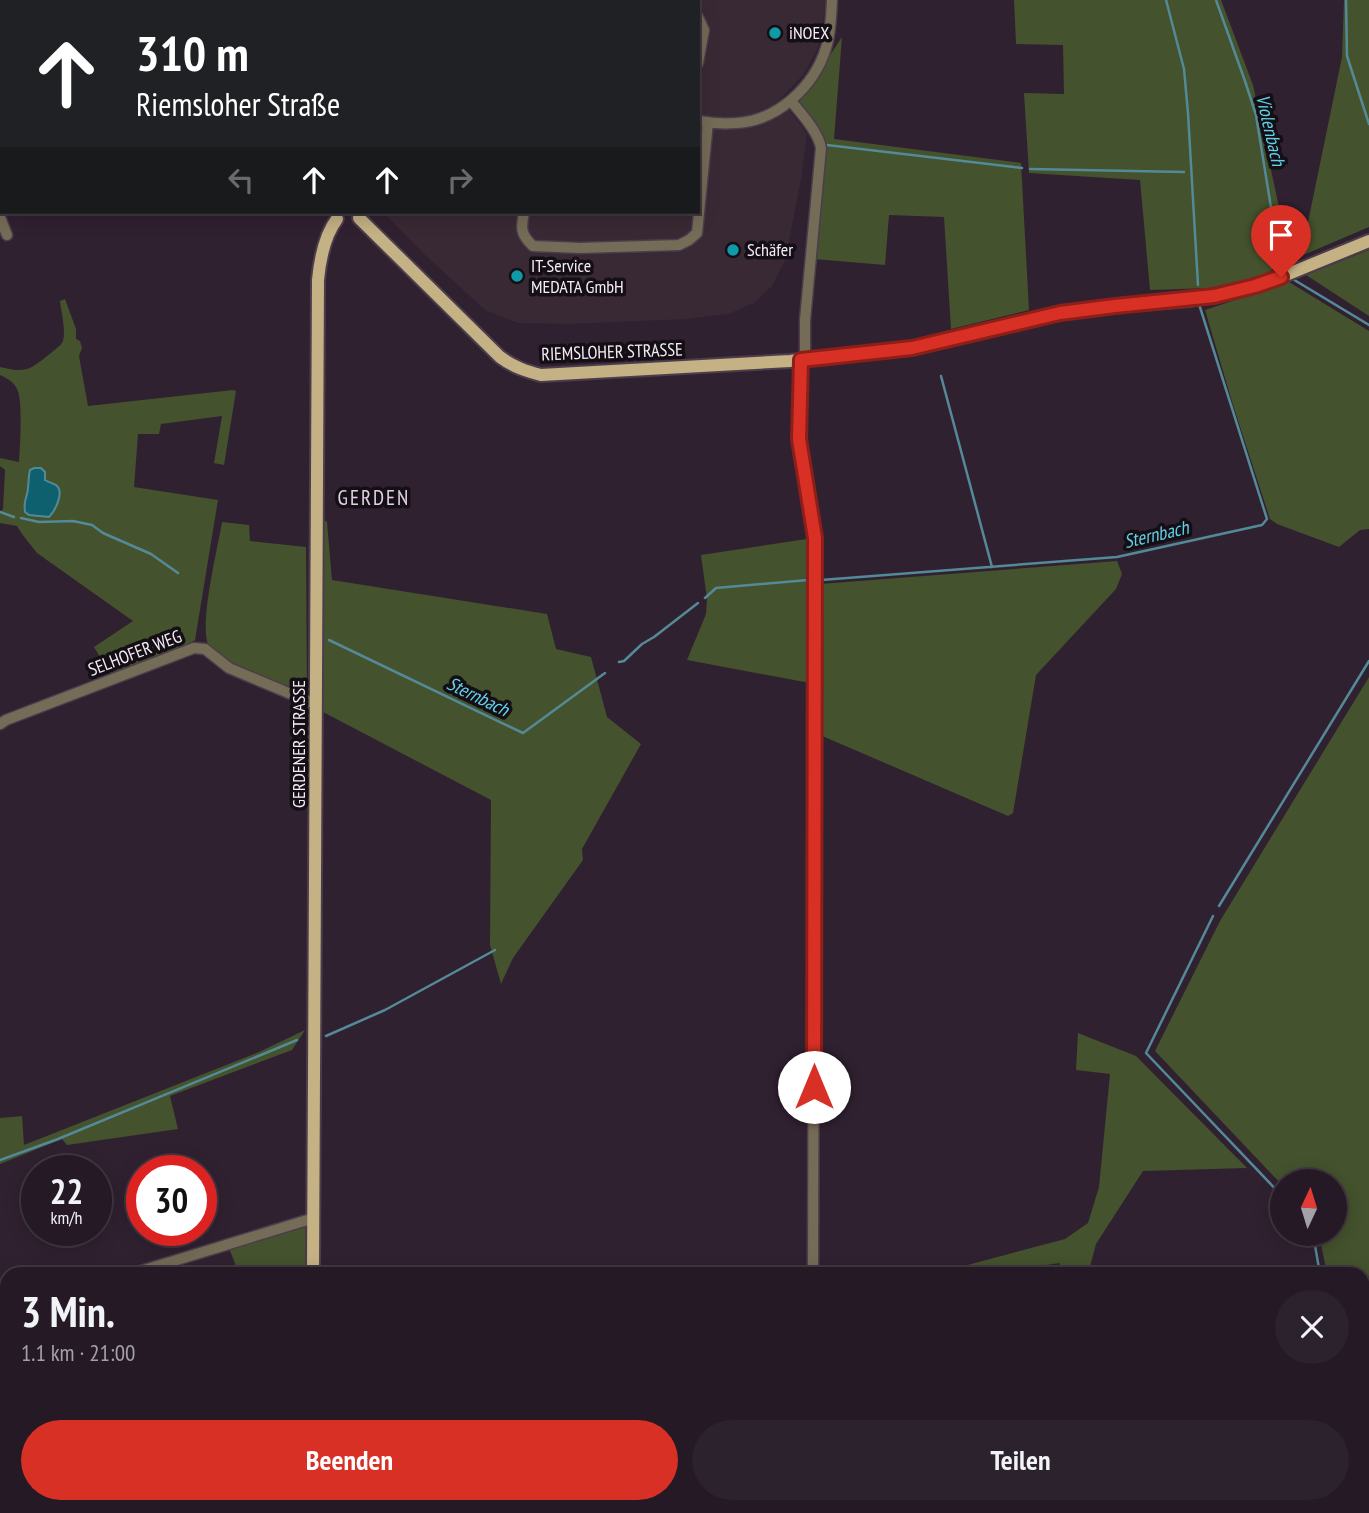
<!DOCTYPE html>
<html lang="de">
<meta charset="utf-8">
<style>
:root{--surface:#241925;--page:#2c222d;--text:#f1f3f6;--muted:#a3a0a7;--line:#413842;--accent:#d93025}
body{margin:0;font-family:"PT Sans Narrow",sans-serif;background:var(--page);color:var(--text);height:100vh;display:flex;flex-direction:column;font-size:26px;white-space:nowrap}
*{box-sizing:border-box;margin:0}
p{font-size:23px;color:var(--muted)}
.icon{flex:none;width:38px;height:38px;fill:none;stroke:currentColor;stroke-width:2;stroke-linecap:round;stroke-linejoin:round}
.map{position:relative;flex:1;overflow:hidden}
.details{position:absolute;left:0px;top:1267px;width:1370px;height:247px;display:flex;flex-direction:column;background:var(--surface);border-radius:21px 21px 0 0;box-shadow:0 4px 18px #0003,0 0 0 2px var(--line)}
.details>*{flex:none}
.top-card{position:absolute;left:0px;top:0px;width:700px;height:214px;box-shadow:0 4px 18px #0003,0 0 0 2px var(--line);background:#202124;color:#fff;overflow:hidden}
.needle{width:46px;rotate:4deg}
.controls{position:absolute;left:1270px;top:1169px;display:grid;gap:14px}
.controls a{display:grid;place-items:center;width:77px;height:77px;border-radius:50%;background:var(--surface);box-shadow:0 4px 18px #0003,0 0 0 2px var(--line);font-size:35px}
.speed{position:absolute;left:21px;top:1155px;display:flex;gap:14px;font-size:35px;font-weight:700;text-align:center}
.speed>*{display:grid;place-content:center;width:91px;height:91px;border-radius:50%;background:var(--surface);box-shadow:0 4px 18px #0003,0 0 0 2px var(--line);line-height:1}
.speed small{font-size:18px;font-weight:400}
.speed .limit{border:10px solid #d22;background:#fff;color:#111}
.pin{position:absolute;display:grid;place-items:center;width:60px;height:60px;color:#fff;margin:-72px -30px;border-radius:50% 50% 50% 0;rotate:-45deg;box-shadow:0 0 7px #0007}
.pin .icon{rotate:45deg}
.me{position:absolute;width:77px;margin:-38px;rotate:0deg;stroke-linejoin:round;filter:drop-shadow(0 0 5px #0008)}
.turn{display:flex;align-items:center;gap:24px;height:147px;padding:0 21px;font-size:32px}
.turn .icon{width:91px;height:91px;stroke-width:2.5}
.turn b{display:block;font-size:49px;line-height:60px}
.lanes{display:flex;align-items:center;height:66px;padding:0 21px;background:#0003;justify-content:center;gap:35px;direction:ltr}
.lanes .off{opacity:.35}
.round{display:grid;place-items:center;flex:none;width:74px;height:74px;border-radius:37px;background:var(--page)}
.overview{display:flex;align-items:center;justify-content:space-between;height:119px;padding:0 21px}
h1{font-size:42px;font-weight:800;line-height:52px}
.action{display:flex;gap:14px;margin-top:auto;padding:14px 21px}
.action a{flex:1;height:80px;border-radius:42px;background:var(--accent);color:#fff;font-size:28px;font-weight:800;line-height:80px;text-align:center}
.action a+a{background:var(--page);color:var(--text)}
.map>svg:first-child{display:block}
.built{fill:#3e2b40}
.industrial{fill:#392934}
.green{fill:#44522d}
.water{fill:#0e606f;stroke:#548a98;stroke-width:2}
.lines{fill:none;stroke-linecap:round;stroke-linejoin:round}
.stream{stroke:#548a98;stroke-width:2.5}
.minor-casing{stroke:#4c3d4d;stroke-width:13}
.major-casing{stroke:#4c3d4d;stroke-width:16}
.minor{stroke:#756c57;stroke-width:10}
.major{stroke:#c4b184;stroke-width:12}
.route-casing{stroke:#8d1f18;stroke-width:18}
.route{stroke:#d93025;stroke-width:12}
.culture-dot{fill:#0f9aa8;stroke:#140e15;stroke-width:2.5}
.labels{text-anchor:middle;stroke-width:7;stroke-linejoin:round;paint-order:stroke}
.poi-label{font-size:18px;fill:#f6ecf7;stroke:#140e15;text-anchor:start}
.street-label{font-size:18px;fill:#f6ecf7;stroke:#140e15}
.water-label{font-size:19px;font-style:italic;fill:#62d0e7;stroke:#140e15}
.quarter-label{font-size:21px;letter-spacing:2px;fill:#e2cfe4;stroke:#140e15}
</style>
<div class="map">
<svg width="1369" height="1513" viewBox="0 0 1369 1513">
<rect width="100%" height="100%" fill="#302131"/>
<path class="built" d="M 319,1507 L 462,1507 L 461,1513 L 319,1513 Z"/>
<path class="industrial" d="M 343,0 L 826,0 L 823,23 L 817,50 L 803,75 L 781,98 L 807,134 L 801,179 L 785,261 L 772,286 L 754,303 L 728,314 L 686,319 L 569,324 L 518,323 L 485,310 L 424,254 L 383,212 L 698,212 L 698,2 L 342,2 Z"/>
<path class="green" d="M 1014,0 L 1221,0 L 1253,85 L 1287,245 L 1301,256 L 1342,57 L 1344,0 L 1369,0 L 1369,227 L 1301,256 L 1276,265 L 1270,272 L 1254,278 L 1210,288 L 1150,290 L 1140,180 L 1029,173 L 1024,93 L 1064,94 L 1063,45 L 1016,44 Z
M 842,37 L 834,139 L 1021,163 L 1029,310 L 951,329 L 944,217 L 889,215 L 885,265 L 814,259 L 824,141 L 799,102 Z
M 1369,250 L 1369,316 L 1306,275 Z
M 1289,282 L 1369,331 L 1369,529 L 1360,530 L 1339,547 L 1277,524 L 1270,519 L 1233,405 L 1205,310 Z
M 65,299 L 76,329 L 76,339 L 80,341 L 82,348 L 79,356 L 88,406 L 233,390 L 236,391 L 224,465 L 214,463 L 222,416 L 161,424 L 159,434 L 138,434 L 134,487 L 218,500 L 195,640 L 185,646 L 111,675 L 94,647 L 133,621 L 37,553 L 22,534 L 17,526 L 0,523 L 0,512 L 3,509 L 5,470 L 0,466 L 0,458 L 19,462 C 20,447 23,399 17,389 C 14,382 7,378 0,375 L 0,367 C 28,374 30,369 51,353 C 55,349 61,346 63,341 C 66,329 61,312 60,301 Z
M 321,518 L 327,522 L 332,580 L 547,614 L 556,649 L 591,657 L 607,717 L 641,744 L 582,849 L 583,860 L 513,958 L 501,984 L 490,945 L 491,800 L 323,712 Z
M 222,522 L 249,525 L 250,541 L 306,547 L 307,691 L 300,693 C 276,684 222,667 209,646 C 198,627 218,547 222,522 Z
M 813,538 L 810,683 L 687,660 L 706,614 L 707,599 L 701,555 Z
M 1117,561 L 1122,574 L 1116,589 L 1036,675 L 1013,813 L 1008,816 L 820,735 L 820,584 Z
M 1369,677 L 1369,1513 L 977,1513 L 979,1507 L 1363,1507 L 1363,1274 L 1327,1274 L 1319,1234 L 1335,1234 L 1335,1181 L 1283,1181 L 1283,1186 L 1155,1051 L 1220,921 Z
M 305,1030 L 292,1050 L 170,1096 L 178,1129 L 67,1145 L 62,1139 L 0,1164 L 0,1118 L 22,1116 L 24,1145 L 259,1052 Z
M 1078,1033 L 1136,1056 L 1247,1168 L 1143,1171 L 1096,1244 L 1088,1274 L 1057,1274 L 1060,1263 L 1004,1271 L 996,1274 L 934,1274 L 1065,1239 L 1088,1223 L 1099,1187 L 1110,1074 L 1076,1070 Z
M 305,1227 L 305,1274 L 239,1274 L 229,1248 Z
M 7,1314 L 7,1466 L 0,1507 L 0,1316 Z
M 462,1507 L 576,1507 L 575,1513 L 461,1513 Z
M 643,1507 L 977,1507 L 975,1513 L 657,1513 L 643,1509 Z"/>
<path class="water" d="M 34,468 L 41,468 L 45,472 L 45,480 C 48,482 52,483 56,485 C 65,492 55,511 49,517 L 29,515 L 25,512 C 24,504 25,501 27,494 C 29,486 28,478 30,470 Z"/>
<g class="lines">
<path class="stream" d="M 1166,0 L 1184,69 L 1188,113 L 1198,285
M 1216,0 L 1245,81 L 1256,115 L 1280,263 L 1284,270
M 1346,0 L 1347,56 L 1369,124
M 827,145 L 1022,168
M 1030,169 L 1184,172
M 1291,278 L 1369,325
M 941,376 L 992,567
M 0,512 L 14,517
M 21,518 L 39,522 L 73,521 L 92,525 L 103,533 L 151,554 L 178,573
M 821,580 L 1117,557 L 1262,525 L 1267,519 L 1199,304
M 705,598 L 716,588 L 808,580
M 329,640 L 523,733 L 605,673
M 619,662 L 624,661 L 642,644 L 654,637 L 698,603
M 1219,906 L 1369,661
M 1213,916 L 1146,1053 L 1283,1197
M 326,1036 L 385,1010 L 495,950
M 0,1160 L 58,1139 L 297,1040
M 1313,1234 L 1320,1274"/>
<defs>
<path id="minor" d="M 635,0 L 648,2
M 338,2 L 339,0
M 496,2 L 496,0
M 698,17 L 704,30 L 698,63
M 791,101 C 801,113 819,133 821,148 L 805,320 L 805,352 L 801,360 L 799,439 L 815,539 L 813,1274
M 698,121 C 710,123 724,124 736,123 C 777,121 814,87 826,48 C 831,33 831,16 832,0
M 524,212 C 521,228 520,234 533,246 L 580,248 L 679,245 L 689,240 L 697,233 L 708,122
M 0,217 L 7,235
M 0,724 L 6,720 L 194,648 L 205,649 L 229,668 L 310,702 L 317,703
M 131,1274 L 314,1218
M 0,1311 L 7,1310
M 579,1513 L 580,1507"/>
<path id="major" d="M 37,0 L 44,2
M 359,218 L 500,357 C 514,367 525,371 541,375 L 790,361 L 912,348 L 1060,313 L 1115,306 L 1191,300 L 1233,292 L 1281,277 L 1369,241
M 313,1274 L 318,280 C 320,259 324,236 337,219
M 313,1513 L 313,1507"/>
</defs>
<use href="#minor" class="minor-casing"/>
<use href="#major" class="major-casing"/>
<use href="#minor" class="minor"/>
<use href="#major" class="major"/>
</g>
<g class="lines">
<defs>
<path id="route" d="M 814,1087 L 815,538 L 799,439 L 801,360 L 912,348 L 1060,313 L 1115,306 L 1214,296 L 1255,286 L 1281,277"/>
</defs>
<use href="#route" class="route-casing"/>
<use href="#route" class="route"/>
</g>
<g class="culture-dot">
<circle cx="775" cy="33" r="7"/>
<circle cx="733" cy="250" r="7"/>
<circle cx="517" cy="276" r="7"/>
</g>
<g class="labels">
<g class="poi-label">
<text x="789" y="39">iNOEX</text>
<text x="747" y="256">Schäfer</text>
<text x="531" y="272">IT-Service<tspan x="531" dy="21">MEDATA GmbH</tspan></text>
</g>
<g class="street-label">
<text transform="translate(612 352) rotate(-2)" y="6">RIEMSLOHER STRASSE</text>
<text transform="translate(135 653) rotate(-21)" y="6">SELHOFER WEG</text>
<text transform="translate(299 744) rotate(-90)" y="6">GERDENER STRASSE</text>
</g>
<g class="water-label">
<text transform="translate(1271 130) rotate(77)" y="7">Violenbach</text>
<text transform="translate(1156 534) rotate(-13)" y="7">Sternbach</text>
<text transform="translate(478 696) rotate(26)" y="7">Sternbach</text>
</g>
<g class="quarter-label">
<text x="374" y="505">GERDEN</text>
</g>
</g>
</svg>
<div class="controls">
<a><svg class="needle" viewBox="-14 -14 28 28"><path d="M0-13l5 13h-10z" fill="#e53935"/><path d="M0 13l5-13h-10z" fill="#a3a0a7"/></svg></a>
</div>
<div class="speed"><div>22<small>km/h</small></div><div class="limit">30</div></div>
<div class="pin" style="left:1281px;top:277px;background:#d93025"><svg class="icon" aria-label="arrive" viewBox="0 0 24 24"><path d="M6 21V4h12l-3 4 3 4H6"/></svg></div>
<svg class="me" style="left:814px;top:1087px" viewBox="-20 -20 40 40"><circle r="19" fill="#fff"/><path d="M0-13L10 11 0 6-10 11z" fill="#d93025"/></svg>
<div class="top-card">
<div class="turn"><svg class="icon" aria-label="ahead" viewBox="0 0 24 24"><path d="M12 20V5M6 11l6-6 6 6"/></svg><div><b>310 m</b>Riemsloher Straße</div></div>
<div class="lanes"><svg class="icon off" aria-label="left" viewBox="0 0 24 24"><path d="M17 20v-9H6M10 6l-5 5 5 5"/></svg><svg class="icon" aria-label="ahead" viewBox="0 0 24 24"><path d="M12 20V5M6 11l6-6 6 6"/></svg><svg class="icon" aria-label="ahead" viewBox="0 0 24 24"><path d="M12 20V5M6 11l6-6 6 6"/></svg><svg class="icon off" aria-label="right" viewBox="0 0 24 24"><path d="M7 20v-9h11M14 6l5 5-5 5"/></svg></div>
</div>
<section class="details">
<div class="overview"><div><h1>3 Min.</h1><p>1.1 km · 21:00</p></div><a class="round"><svg class="icon" aria-label="close" viewBox="0 0 24 24"><path d="M6 6l12 12M18 6L6 18"/></svg></a></div>
<div class="action"><a>Beenden</a><a>Teilen</a></div>
</section>
</div>
